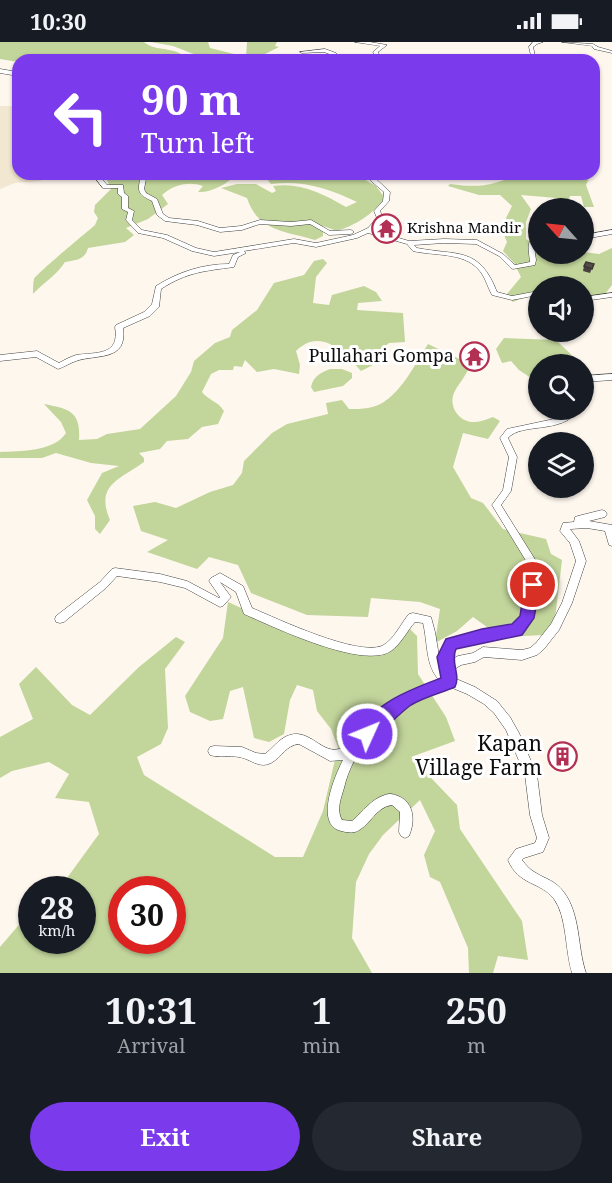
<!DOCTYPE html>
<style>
:root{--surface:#171b24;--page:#242831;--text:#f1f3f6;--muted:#9ea1a6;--accent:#7c3aed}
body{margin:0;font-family:"Noto Serif",serif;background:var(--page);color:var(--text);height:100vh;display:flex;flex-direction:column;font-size:22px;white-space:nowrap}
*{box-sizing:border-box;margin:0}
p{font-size:20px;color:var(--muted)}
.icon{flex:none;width:33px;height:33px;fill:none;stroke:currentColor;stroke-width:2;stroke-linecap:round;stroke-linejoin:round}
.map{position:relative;height:931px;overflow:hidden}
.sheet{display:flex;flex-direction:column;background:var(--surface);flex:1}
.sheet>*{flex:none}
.hud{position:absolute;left:12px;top:12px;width:588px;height:126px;border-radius:18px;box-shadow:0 2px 4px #0004;background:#7c3aed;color:#fff;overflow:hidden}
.needle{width:39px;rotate:297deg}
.fabs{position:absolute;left:528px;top:156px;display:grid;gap:12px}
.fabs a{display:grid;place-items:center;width:66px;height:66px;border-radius:50%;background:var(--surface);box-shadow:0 2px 4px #0004;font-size:30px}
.speed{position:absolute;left:18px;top:834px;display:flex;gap:12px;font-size:30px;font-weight:700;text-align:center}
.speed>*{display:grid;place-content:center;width:78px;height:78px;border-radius:50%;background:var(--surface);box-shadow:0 2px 4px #0004;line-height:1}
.speed small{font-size:15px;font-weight:400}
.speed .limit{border:9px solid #d22;background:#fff;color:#111}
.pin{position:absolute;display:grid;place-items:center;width:51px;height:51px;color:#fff;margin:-26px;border:3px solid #fff;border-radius:50%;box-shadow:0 2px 6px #0007}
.me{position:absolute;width:66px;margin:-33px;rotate:46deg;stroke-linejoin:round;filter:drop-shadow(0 0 4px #0008)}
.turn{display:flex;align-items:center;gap:21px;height:126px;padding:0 30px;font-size:27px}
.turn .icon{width:78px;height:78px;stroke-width:2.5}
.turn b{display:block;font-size:42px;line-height:51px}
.eta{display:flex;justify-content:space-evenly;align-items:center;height:102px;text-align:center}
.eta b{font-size:36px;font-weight:700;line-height:42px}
.primary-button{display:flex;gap:12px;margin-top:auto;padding:12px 30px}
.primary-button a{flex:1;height:69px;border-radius:36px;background:var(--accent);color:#fff;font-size:24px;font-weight:700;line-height:69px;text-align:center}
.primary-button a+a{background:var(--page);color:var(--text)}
.status{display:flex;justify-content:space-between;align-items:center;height:42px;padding:0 30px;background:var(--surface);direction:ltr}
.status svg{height:16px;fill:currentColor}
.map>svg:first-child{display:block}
.farmland{fill:#f2e7d0}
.forest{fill:#c2d59b;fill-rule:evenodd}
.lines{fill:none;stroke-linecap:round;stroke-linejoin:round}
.minor-casing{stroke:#404040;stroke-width:1}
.minor{fill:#fff;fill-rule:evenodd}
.wall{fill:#494140}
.building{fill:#554c4a;stroke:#3c3534;stroke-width:1.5}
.route{fill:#7c3aed;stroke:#51269a;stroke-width:1.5}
.labels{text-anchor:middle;stroke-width:6;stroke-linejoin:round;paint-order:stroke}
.far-poi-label{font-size:15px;fill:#0d0d0d;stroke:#fff;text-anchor:start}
.poi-label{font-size:18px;fill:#0d0d0d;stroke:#fff;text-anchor:end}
.near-poi-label{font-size:21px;fill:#0d0d0d;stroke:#fff;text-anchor:end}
</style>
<div class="status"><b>10:30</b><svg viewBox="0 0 49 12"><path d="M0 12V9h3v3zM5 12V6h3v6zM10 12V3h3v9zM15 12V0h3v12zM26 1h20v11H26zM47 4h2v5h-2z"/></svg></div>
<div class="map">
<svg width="612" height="931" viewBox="0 0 612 931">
<rect width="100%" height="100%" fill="#fef7ee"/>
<path class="farmland" d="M 0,64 L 15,64 L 18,68 L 18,132 L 46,132 L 46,134 L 51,134 L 40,139 L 15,141 L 0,147 Z"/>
<path class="forest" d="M 0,0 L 144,0 C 154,9 169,5 181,12 L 175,18 L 18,20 L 0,17 Z
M 151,0 L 208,0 L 210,6 L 246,15 L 247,0 L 277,0 L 275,4 L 279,5 L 263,13 L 264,18 L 209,18 L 173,4 Z
M 104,132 L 236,132 C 228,142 211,151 198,150 L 203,144 C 188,139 173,143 162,153 L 168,162 L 148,177 L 126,186 L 134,193 L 125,200 L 88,206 C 85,218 76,218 65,220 C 57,233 44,240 33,252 C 33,247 33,241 34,237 C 37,231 86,191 95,183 L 98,176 L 94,170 L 95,163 L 111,147 Z
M 248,132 L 355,132 L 376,144 L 385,156 C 373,172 356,183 337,189 L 323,184 L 323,194 L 315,198 C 286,189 258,190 247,156 L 221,146 L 237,142 L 256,142 L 272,151 L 276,149 L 273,144 C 300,140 322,151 346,165 L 357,160 C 329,146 301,138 271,142 L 266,136 Z
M 519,132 L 591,132 L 586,143 L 594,165 L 584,165 L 581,154 L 570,154 L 568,162 L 559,161 L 557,156 L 521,153 L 531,167 L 526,180 L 526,197 L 538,205 L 538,212 L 584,212 L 584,210 L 599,212 L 612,206 L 612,243 L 602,256 L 584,258 L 584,244 L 538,244 L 538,249 L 513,260 L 507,252 L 521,235 L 514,221 L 503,209 L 507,200 L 501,186 L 512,164 L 500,153 L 479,153 L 448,144 L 450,142 C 480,146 491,144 519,132 Z
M 323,217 L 327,221 L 316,235 L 313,261 L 329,263 L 332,253 L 364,244 L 376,250 L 382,259 L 358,261 L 357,268 L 403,271 L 405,300 L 389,301 L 378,310 L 373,323 L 361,329 C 344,309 320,285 296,309 L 300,323 L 299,332 L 274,327 L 257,330 L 245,318 L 242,325 L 234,324 L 233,328 L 219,328 L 211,332 L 202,350 C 209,359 218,359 224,369 L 218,382 L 202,385 L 188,397 L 167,399 L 160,407 L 139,411 L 144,416 L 144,420 C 119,438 95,443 110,478 L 100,492 L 95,487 L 95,474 L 87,458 L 102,431 L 119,424 L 91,421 L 56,411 L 42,416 L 0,416 L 0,410 C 20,409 54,410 66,391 L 61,380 L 44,362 C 69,367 81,369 79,398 L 97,397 L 107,392 L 140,387 L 176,354 L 191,330 L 194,319 L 215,301 L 230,295 L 232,288 L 257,268 L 274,241 L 304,233 L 314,219 Z
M 504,296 L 556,298 L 581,322 L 538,322 L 538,340 L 537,340 L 519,328 L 511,319 L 502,321 L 496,307 Z
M 428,302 L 470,322 C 467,334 459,340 454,351 C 448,365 460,381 475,380 C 481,380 487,377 493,375 L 500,379 L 488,397 L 463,391 L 453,425 L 471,456 L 483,461 L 503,487 L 546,497 L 551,512 L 562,518 L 555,577 L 543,593 L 501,595 L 473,575 L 457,589 L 435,601 L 440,567 L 420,560 L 371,556 L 368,575 L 307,573 L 251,551 L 238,523 L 209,515 L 197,527 L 147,510 L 168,498 L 141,489 L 133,464 L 155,460 L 176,466 L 210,450 L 233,443 L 242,431 L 244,419 L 272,391 L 287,382 L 328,372 L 326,361 L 342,358 L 349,367 C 355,367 362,367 368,366 C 397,362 414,323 428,302 Z
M 330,327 L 342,327 L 352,331 L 352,336 L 343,344 L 314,350 L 311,345 C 313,335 320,331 330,327 Z
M 228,560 L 301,593 L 352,606 L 386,606 L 408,585 L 417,594 L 418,632 L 446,675 L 455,699 L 411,715 L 457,763 L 460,787 L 522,879 L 528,918 L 498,914 L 493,931 L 469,931 L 468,906 L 440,840 L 430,835 L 424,813 L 435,789 L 420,758 L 383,793 L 369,812 L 356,840 L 352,896 L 372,931 L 0,931 L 0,905 L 29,871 L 31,870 L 32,898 L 82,898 L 82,848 L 59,847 L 99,792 L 89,760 L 55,756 L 69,732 L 49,720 L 12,729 L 0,736 L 0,695 L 33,677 L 19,642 L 36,625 L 72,663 L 90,673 L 139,625 L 176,595 L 185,600 L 165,627 L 168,686 L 161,702 L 137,715 L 144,733 L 275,815 L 303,815 L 323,769 L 338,705 L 331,687 L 317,669 L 313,648 L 297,643 L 290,658 L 284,692 L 269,700 L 254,696 L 243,645 L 230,649 L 223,677 L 210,679 L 190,670 L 185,654 L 223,596 ZM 122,848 L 172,848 L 172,898 L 122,898 Z"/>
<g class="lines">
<defs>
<path id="minor" d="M 355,0 L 370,0 L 387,3 L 378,10 L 381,18 L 377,18 L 373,10 L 380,4 Z
M 533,0 L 543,0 L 537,2 L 533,5 L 536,18 L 532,18 L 529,5 Z
M 562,0 L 593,2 L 598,5 L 612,9 L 612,11 L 594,7 L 592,4 Z
M 325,7 L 336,11 L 338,18 L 334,18 L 332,13 L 324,10 L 302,11 L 300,10 Z
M 0,27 L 18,30 L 18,34 L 0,31 Z
M 92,132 L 98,132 L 107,143 L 123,143 L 124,151 L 128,154 L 128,166 L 134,169 L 132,178 L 142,188 L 167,193 L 196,206 L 214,210 L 294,197 L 316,201 L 353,193 L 368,186 L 377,176 L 374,169 L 383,159 L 384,150 L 371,139 L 369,132 L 375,132 L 376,137 L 390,150 L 389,159 L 380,169 L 383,176 L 372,188 L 409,199 L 444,197 L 477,198 L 503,212 L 515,223 L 530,220 C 529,208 525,198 538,192 L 538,197 L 534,204 L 536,218 L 535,223 L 513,227 L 511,226 L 499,214 L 476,202 L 444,201 L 414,203 L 417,206 C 458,214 479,204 497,250 L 512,254 L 538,249 L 538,253 L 512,258 L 492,253 C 487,244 485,234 478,227 C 463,210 433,214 413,209 L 407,202 L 368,191 L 357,196 L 316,205 L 294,201 L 244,209 L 246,211 L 238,215 L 234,225 C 205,229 187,230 161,247 L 159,265 L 150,274 L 123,286 C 128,320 96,312 76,319 C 70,321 64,325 58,327 L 36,315 L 0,319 L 0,313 L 37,309 L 59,321 C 64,318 70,315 76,313 C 97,310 120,314 115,285 L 116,283 L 144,270 L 152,262 L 156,244 C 178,230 203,222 229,222 L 233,213 L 240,210 L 214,214 L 192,209 L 163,196 L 138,191 L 126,178 L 128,170 L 122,167 L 122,155 L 118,152 L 118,146 L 103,146 Z
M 141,132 L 147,132 L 144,147 L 146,151 L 157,157 L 163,172 L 169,176 L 198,179 L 220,186 L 241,184 L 260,178 L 291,180 L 311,178 L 330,189 L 351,188 L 354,190 L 351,192 L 329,193 L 310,182 L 291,184 L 260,182 L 242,188 L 220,190 L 197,183 L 165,179 L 157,173 L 152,159 C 136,151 138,149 141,132 Z
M 612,188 L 612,192 L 584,197 L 584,193 Z
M 612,251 L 612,255 L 584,259 L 584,255 Z
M 612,332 L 612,338 L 584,340 L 584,334 Z
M 571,368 L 579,368 C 561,393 522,380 508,396 L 517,415 L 511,449 L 501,463 L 541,527 L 532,576 L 521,591 L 454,606 L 450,615 L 451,618 L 458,614 L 473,611 L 483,605 L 522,608 L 530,606 L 536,601 L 551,582 L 562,561 L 576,519 L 570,501 L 560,489 L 563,481 L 574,480 L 575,475 L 578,474 L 602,468 L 605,469 L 607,472 L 605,475 L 589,479 L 612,483 L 612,504 L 609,503 L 605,489 L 587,486 L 570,487 L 579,499 L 586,519 L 572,561 L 559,588 L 544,607 L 537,613 L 522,618 L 484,615 L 475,620 L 461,623 L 453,628 L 454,636 L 475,645 L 497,659 L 510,675 L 519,691 L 537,733 L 542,773 L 549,796 L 543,810 L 524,816 L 522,818 C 526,823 530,828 536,831 C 546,837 555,839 563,849 C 581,872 577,905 586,931 L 572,931 C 565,909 567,874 554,857 C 540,839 519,844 508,818 L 516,807 L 535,801 L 537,796 L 530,773 L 525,733 L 506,688 L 494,671 L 484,662 L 467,652 L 450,645 C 439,649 426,652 415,658 C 382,674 352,710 344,746 C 341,756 336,768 342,778 L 352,779 C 363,770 371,757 385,753 C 390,751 393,752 398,754 C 415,761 415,780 409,794 L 405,796 L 401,794 L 399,790 L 400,770 L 392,763 C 375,765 370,785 355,790 C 351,791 345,790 341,789 C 314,783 335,733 343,718 L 330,719 L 299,702 C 286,703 282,715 271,721 C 259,727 251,717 239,715 C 229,713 220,716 210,713 L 208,709 L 210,705 L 214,704 L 242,705 L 256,711 L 265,712 C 273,706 278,698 287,694 C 310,684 322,715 342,706 C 356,700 364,685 375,675 C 394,656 415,646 440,639 C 425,624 428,601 423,581 L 415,580 C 407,589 401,602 391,609 C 363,628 274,585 244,572 L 236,550 L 220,540 L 231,555 L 223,564 L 220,565 L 185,546 L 160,540 L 117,534 L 106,546 L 64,580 L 60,581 L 56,580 L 55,577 L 56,574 L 100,540 L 112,527 L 115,526 L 160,532 L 187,539 L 219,556 L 220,555 L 209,539 L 211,536 L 220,531 L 243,544 L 252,566 C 278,577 356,614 382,604 C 394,598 401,581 409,572 L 413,571 L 431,575 L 435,590 L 441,626 L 440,615 L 447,599 L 514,584 L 522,574 L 531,527 L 492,463 L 503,448 L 509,415 L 500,396 L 507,387 L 554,377 L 568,371 Z"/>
</defs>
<use href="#minor" class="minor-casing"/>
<use href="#minor" class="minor"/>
</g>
<path class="wall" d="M 584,224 L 592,226 L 590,231 L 583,229 Z
M 560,706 L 568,717 L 567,718 L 559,718 L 559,708 Z"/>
<path class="building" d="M 586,220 L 594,222 L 592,227 L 584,224 Z
M 560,706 L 567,708 L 568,717 L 560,717 Z"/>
<path class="route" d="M 533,537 L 538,539 L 540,543 L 534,576 L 522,593 L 456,607 C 450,620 461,633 455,645 C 441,651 424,655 411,663 C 398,672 378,695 367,700 L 361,697 L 359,692 C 372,661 412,647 441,636 L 437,615 L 446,597 L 482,587 L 512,582 L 520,574 L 525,543 L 527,539 Z"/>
<defs>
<symbol id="temple-ring" viewBox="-11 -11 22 22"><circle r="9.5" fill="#fff" stroke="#b23053" stroke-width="1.5"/><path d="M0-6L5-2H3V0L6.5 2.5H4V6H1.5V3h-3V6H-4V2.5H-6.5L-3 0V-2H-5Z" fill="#b23053"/></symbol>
<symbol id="building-ring" viewBox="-11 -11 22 22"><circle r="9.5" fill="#fff" stroke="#b23053" stroke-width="1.5"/><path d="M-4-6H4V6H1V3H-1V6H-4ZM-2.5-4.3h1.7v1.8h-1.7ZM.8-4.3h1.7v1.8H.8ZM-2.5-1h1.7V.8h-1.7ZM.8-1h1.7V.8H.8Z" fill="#b23053"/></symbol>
</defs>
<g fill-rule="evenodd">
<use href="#temple-ring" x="370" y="170" width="33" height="33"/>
<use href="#temple-ring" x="458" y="298" width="33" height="33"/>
<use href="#building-ring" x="546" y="698" width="33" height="33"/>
</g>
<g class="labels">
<g class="far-poi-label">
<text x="407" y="191">Krishna Mandir</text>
</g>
<g class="poi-label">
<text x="454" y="320">Pullahari Gompa</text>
</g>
<g class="near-poi-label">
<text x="542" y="709">Kapan<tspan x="542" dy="24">Village Farm</tspan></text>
</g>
</g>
</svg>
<div class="fabs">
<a><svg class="needle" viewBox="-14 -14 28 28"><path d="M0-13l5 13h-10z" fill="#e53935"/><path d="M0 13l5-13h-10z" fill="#9ea1a6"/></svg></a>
<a><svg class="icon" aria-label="sound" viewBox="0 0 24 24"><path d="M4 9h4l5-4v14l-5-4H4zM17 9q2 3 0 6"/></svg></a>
<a><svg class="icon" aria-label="search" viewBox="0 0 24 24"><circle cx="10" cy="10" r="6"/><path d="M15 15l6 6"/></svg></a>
<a><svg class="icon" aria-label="layers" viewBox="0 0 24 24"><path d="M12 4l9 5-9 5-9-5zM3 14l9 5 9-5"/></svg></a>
</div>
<div class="speed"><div>28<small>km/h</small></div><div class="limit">30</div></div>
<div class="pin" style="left:533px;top:543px;background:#d93025"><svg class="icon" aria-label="arrive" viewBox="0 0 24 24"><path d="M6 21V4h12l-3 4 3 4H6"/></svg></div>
<svg class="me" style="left:367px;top:692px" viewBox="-20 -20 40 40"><circle r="17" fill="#7c3aed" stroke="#fff" stroke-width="3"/><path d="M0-11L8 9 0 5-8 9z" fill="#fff"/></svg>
<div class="hud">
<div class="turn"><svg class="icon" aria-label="left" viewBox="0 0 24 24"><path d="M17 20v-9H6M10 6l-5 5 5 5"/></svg><div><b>90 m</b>Turn left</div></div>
</div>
</div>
<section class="sheet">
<div class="eta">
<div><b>10:31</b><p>Arrival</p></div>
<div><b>1</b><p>min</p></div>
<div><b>250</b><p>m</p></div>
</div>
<div class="primary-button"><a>Exit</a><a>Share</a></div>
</section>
